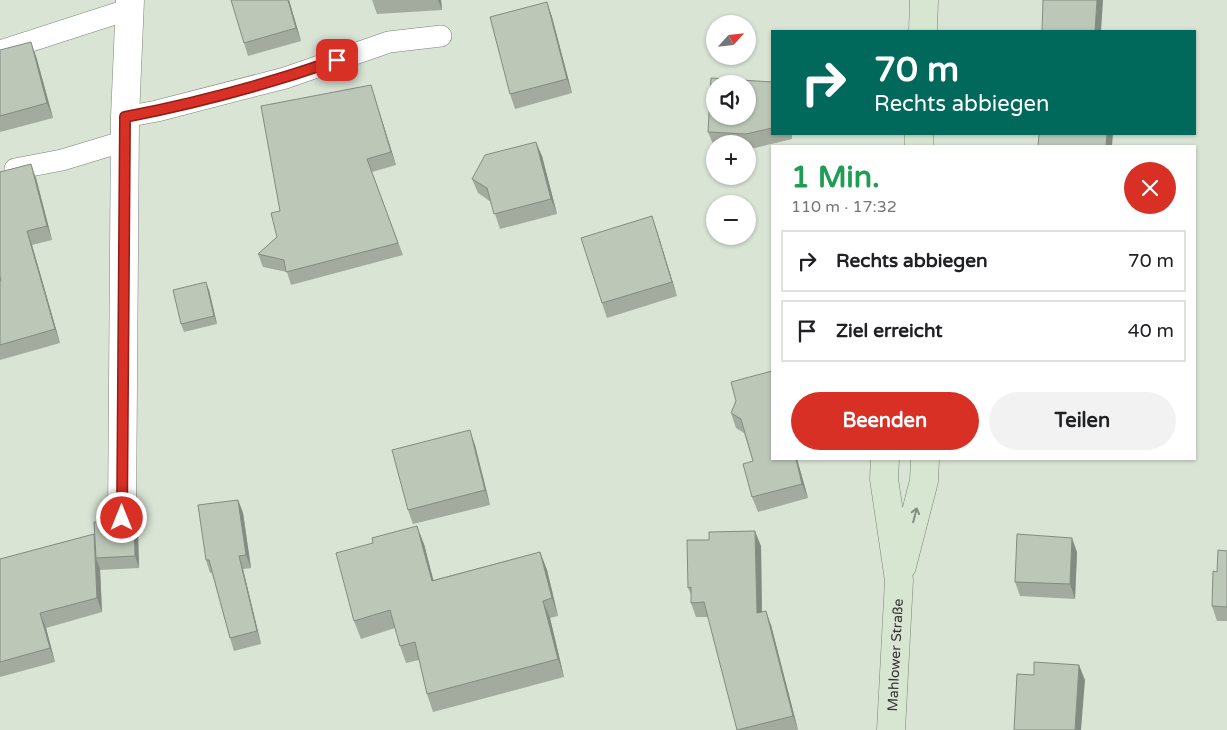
<!DOCTYPE html>
<html lang="de">
<meta charset="utf-8">
<style>
:root{--surface:#fff;--page:#f2f2f2;--text:#202124;--muted:#757577;--line:#e0e0e0;--accent:#d93025}
body{margin:0;font-family:"Varela Round",sans-serif;background:var(--page);color:var(--text);height:100vh;display:flex;flex-direction:column;font-size:19px;white-space:nowrap}
*{box-sizing:border-box;margin:0}
p{font-size:16px;color:var(--muted)}
.icon{flex:none;width:28px;height:28px;fill:none;stroke:currentColor;stroke-width:2;stroke-linecap:round;stroke-linejoin:round}
.map{position:relative;flex:1;overflow:hidden}
.sheet{position:absolute;left:771px;top:145px;width:425px;height:315px;display:flex;flex-direction:column;background:var(--surface);border-radius:0px;box-shadow:0 1px 4px #0004}
.sheet>*{flex:none}
.top-card{position:absolute;left:771px;top:30px;width:425px;height:105px;border-radius:0px;box-shadow:0 1px 4px #0004;background:#00695c;color:#fff;overflow:hidden}
.needle{width:32px;rotate:63deg}
.fabs{position:absolute;left:706px;top:15px;display:grid;gap:10px}
.fabs a{display:grid;place-items:center;width:50px;height:50px;border-radius:50%;background:var(--surface);box-shadow:0 1px 4px #0004;font-size:25px}
.pin{position:absolute;display:grid;place-items:center;width:42px;height:42px;color:#fff;margin:-21px;border-radius:10px;box-shadow:0 2px 8px #0006}
.me{position:absolute;width:55px;margin:-28px;rotate:0deg;stroke-linejoin:round;filter:drop-shadow(0 0 4px #0008)}
.turn{display:flex;align-items:center;gap:18px;height:105px;padding:0 20px;font-size:22px}
.turn .icon{width:65px;height:65px;stroke-width:2.5}
.turn b{display:block;font-size:35px;line-height:42px}
.round{display:grid;place-items:center;flex:none;width:52px;height:52px;border-radius:26px;background:var(--page)}
.headline{display:flex;align-items:center;justify-content:space-between;height:85px;padding:0 20px}
h1{font-size:30px;font-weight:800;line-height:38px;color:#1e9e55}
.button{display:flex;gap:10px;margin-top:auto;padding:10px 20px}
.button a{flex:1;height:58px;border-radius:30px;background:var(--accent);color:#fff;font-size:20px;font-weight:800;line-height:58px;text-align:center}
.button a+a{background:var(--page);color:var(--text)}
ul{padding:0;list-style:none}
li{display:flex;align-items:center;gap:15px;height:62px;margin:0 10px 8px;padding:0 10px;border:2px solid var(--line);border-radius:0px}
li div{flex:1}
li b{display:block;font-size:19px}
li em{font-style:normal}
.map>svg:first-child{display:block}
.lines{fill:none;stroke-linecap:round;stroke-linejoin:round}
.service-casing{stroke:#7a8476;stroke-width:22}
.minor-casing{stroke:#7a8476;stroke-width:29}
.secondary-casing{stroke:#7a8476;stroke-width:29}
.service{stroke:#fff;stroke-width:21}
.minor{stroke:#fff;stroke-width:28}
.secondary{stroke:#d7e6d1;stroke-width:28}
.wall{fill:#a2ab9e}
.shaded-wall{fill:#848b81}
.building{fill:#bcc7b8;stroke:#848b81;fill-rule:evenodd}
.oneway{stroke:#848e80}
.route-casing{stroke:#8d1f18;stroke-width:12}
.route{stroke:#d93025;stroke-width:9}
.labels{text-anchor:middle;stroke-width:4;stroke-linejoin:round;paint-order:stroke}
.street-label{font-size:14px;fill:#323630;stroke:#d9e4d5}
</style>
<div class="map">
<svg width="1227" height="730" viewBox="0 0 1227 730">
<rect width="100%" height="100%" fill="#d9e4d5"/>
<g class="lines">
<defs>
<path id="service" d="M 0,51 L 130,9
M 125,117 L 157,111 L 285,78 L 389,42 L 441,36
M 15,169 L 62,160 L 125,141"/>
<path id="minor" d="M 122,518 L 125,117 L 130,0"/>
<path id="secondary" d="M 923,31 L 924,0
M 919,146 L 919,134
M 885,459 L 884,479 L 899,580 L 891,730
M 902,566 L 924,481 L 925,459"/>
</defs>
<use href="#service" class="service-casing"/>
<use href="#minor" class="minor-casing"/>
<use href="#secondary" class="secondary-casing"/>
<use href="#service" class="service"/>
<use href="#minor" class="minor"/>
<use href="#secondary" class="secondary"/>
</g>
<path class="wall" d="M 289,0 L 301,41 L 248,56 L 244,43 Z
M 372,0 L 441,0 L 442,10 L 377,14 Z
M 547,2 L 552,17 L 572,93 L 515,109 L 510,94 Z
M 0,50 L 36,56 L 53,118 L 0,132 Z
M 772,82 L 772,134 L 792,134 L 792,139 L 751,149 L 748,149 L 748,144 L 715,144 L 715,147 L 714,147 L 708,132 Z
M 371,85 L 396,165 L 372,172 L 403,255 L 291,285 L 287,272 L 263,267 L 258,254 L 277,237 L 280,211 Z
M 542,156 L 557,214 L 500,229 L 491,202 L 478,193 L 472,179 Z
M 36,178 L 52,240 L 32,245 L 60,343 L 0,360 L 0,281 L 1,281 Z
M 657,231 L 677,296 L 607,318 L 602,303 Z
M 209,290 L 217,324 L 184,332 L 181,324 Z
M 736,401 L 772,459 L 797,459 L 808,498 L 758,512 L 752,497 L 753,461 L 744,433 L 736,428 L 731,413 Z
M 475,445 L 490,505 L 413,524 L 408,510 Z
M 238,500 L 243,513 L 251,568 L 243,569 L 261,644 L 234,651 L 230,638 L 212,573 L 210,573 L 206,560 Z
M 134,520 L 138,531 L 139,568 L 100,570 L 100,569 L 102,612 L 46,628 L 55,662 L 0,677 L 0,559 L 94,534 L 95,537 L 118,522 Z
M 424,544 L 433,580 L 540,552 L 547,570 L 558,616 L 550,618 L 564,677 L 433,712 L 427,694 L 419,660 L 406,663 L 400,646 L 395,628 L 361,639 L 354,621 Z
M 761,546 L 762,612 L 771,625 L 798,730 L 737,730 L 708,617 L 696,617 L 691,603 L 691,594 L 688,588 Z
M 1227,551 L 1227,621 L 1217,621 L 1212,606 Z
M 1077,552 L 1075,599 L 1020,596 L 1015,582 Z"/>
<path class="shaded-wall" d="M 288,0 L 289,0 L 301,41 L 296,28 Z
M 438,0 L 441,0 L 442,10 Z
M 1097,0 L 1103,0 L 1101,31 L 1095,31 Z
M 547,2 L 552,17 L 572,93 L 567,79 Z
M 31,42 L 36,56 L 53,118 L 47,103 Z
M 371,85 L 375,98 L 396,165 L 391,152 Z
M 1107,134 L 1113,134 L 1112,146 L 1106,146 Z
M 536,142 L 542,156 L 557,214 L 551,199 Z
M 31,164 L 36,178 L 52,240 L 47,226 Z
M 652,216 L 657,231 L 677,296 L 672,282 Z
M 27,231 L 32,245 L 60,343 L 55,329 Z
M 206,282 L 209,290 L 217,324 L 214,316 Z
M 470,430 L 475,445 L 490,505 L 485,490 Z
M 796,459 L 797,459 L 808,498 L 802,484 Z
M 238,500 L 243,513 L 251,568 L 246,555 Z
M 134,520 L 138,531 L 139,568 L 135,556 Z
M 417,526 L 424,544 L 438,598 L 432,581 Z
M 755,531 L 761,546 L 762,627 L 757,613 Z
M 94,534 L 99,548 L 96,558 L 100,569 L 102,612 L 97,598 Z
M 1072,538 L 1077,552 L 1075,599 L 1070,584 Z
M 540,552 L 547,570 L 558,616 L 552,598 Z
M 239,556 L 243,569 L 261,644 L 257,631 Z
M 543,601 L 550,618 L 564,677 L 558,659 Z
M 766,611 L 771,625 L 798,730 L 793,716 Z
M 40,613 L 46,628 L 55,662 L 50,648 Z
M 1079,665 L 1085,680 L 1081,730 L 1075,730 Z"/>
<path class="building" d="M 231,0 L 288,0 L 296,28 L 244,43 Z
M 1043,0 L 1097,0 L 1095,31 L 1042,31 Z
M 547,2 L 567,79 L 510,94 L 490,17 Z
M 31,42 L 47,103 L 0,116 L 0,50 Z
M 711,78 L 772,82 L 772,128 L 746,134 L 708,132 ZM 715,84 L 748,84 L 748,116 L 715,116 Z
M 371,85 L 391,152 L 367,159 L 398,243 L 286,272 L 284,260 L 258,254 L 277,237 L 271,213 L 280,211 L 261,106 Z
M 1039,134 L 1107,134 L 1106,146 L 1038,146 Z
M 536,142 L 551,199 L 494,214 L 487,188 L 472,179 L 485,155 Z
M 31,164 L 47,226 L 27,231 L 55,329 L 0,345 L 0,281 L 1,281 L 0,276 L 0,172 Z
M 652,216 L 672,282 L 602,303 L 581,238 Z
M 206,282 L 214,316 L 181,324 L 173,290 Z
M 772,371 L 772,459 L 796,459 L 802,484 L 752,497 L 743,464 L 753,461 L 741,419 L 731,413 L 736,401 L 731,382 Z
M 470,430 L 485,490 L 408,510 L 392,450 Z
M 238,500 L 246,555 L 239,556 L 257,631 L 230,638 L 209,560 L 206,560 L 198,505 Z
M 134,520 L 135,556 L 96,558 L 94,522 L 118,522 Z
M 417,526 L 432,581 L 540,552 L 552,598 L 543,601 L 558,659 L 427,694 L 415,642 L 400,646 L 390,610 L 354,621 L 336,553 L 373,543 L 372,538 Z
M 755,531 L 757,613 L 766,611 L 793,716 L 737,730 L 704,602 L 691,603 L 691,587 L 688,588 L 687,540 L 709,540 L 709,532 Z
M 94,534 L 97,598 L 40,613 L 50,648 L 0,662 L 0,559 Z
M 1017,534 L 1072,538 L 1070,584 L 1015,582 Z
M 1218,550 L 1227,551 L 1227,607 L 1212,606 L 1213,571 L 1217,572 Z
M 1034,662 L 1079,665 L 1075,730 L 1014,730 L 1017,674 L 1034,675 Z"/>
<defs><path id="oneway-shaft" d="M-6 0H5M1.5-3L5.5 0L1.5 3" fill="none" stroke-width="1.6" stroke-linecap="round" stroke-linejoin="round" transform="scale(1.25)"/></defs>
<use class="oneway" href="#oneway-shaft" transform="translate(915 515) rotate(-76)"/>
<g class="lines">
<defs>
<path id="route" d="M 122,518 L 125,117 C 197,103 268,84 337,60"/>
</defs>
<use href="#route" class="route-casing"/>
<use href="#route" class="route"/>
</g>
<g class="labels">
<g class="street-label">
<text transform="translate(895 655) rotate(-87)" y="5">Mahlower Straße</text>
</g>
</g>
</svg>
<div class="fabs">
<a><svg class="needle" viewBox="-14 -14 28 28"><path d="M0-13l5 13h-10z" fill="#e53935"/><path d="M0 13l5-13h-10z" fill="#757577"/></svg></a>
<a><svg class="icon" aria-label="sound" viewBox="0 0 24 24"><path d="M4 9h4l5-4v14l-5-4H4zM17 9q2 3 0 6"/></svg></a>
<a>+</a>
<a>−</a>
</div>
<div class="pin" style="left:337px;top:60px;background:#d93025"><svg class="icon" aria-label="arrive" viewBox="0 0 24 24"><path d="M6 21V4h12l-3 4 3 4H6"/></svg></div>
<svg class="me" style="left:122px;top:518px" viewBox="-20 -20 40 40"><circle r="17" fill="#d93025" stroke="#fff" stroke-width="3"/><path d="M0-11L8 9 0 5-8 9z" fill="#fff"/></svg>
<div class="top-card">
<div class="turn"><svg class="icon" aria-label="right" viewBox="0 0 24 24"><path d="M7 20v-9h11M14 6l5 5-5 5"/></svg><div><b>70 m</b>Rechts abbiegen</div></div>
</div>
<section class="sheet">
<div class="headline"><div><h1>1 Min.</h1><p>110 m · 17:32</p></div><a class="round" style="background:#d93025;color:#fff"><svg class="icon" aria-label="close" viewBox="0 0 24 24"><path d="M6 6l12 12M18 6L6 18"/></svg></a></div>
<ul>
<li><svg class="icon" aria-label="right" viewBox="0 0 24 24"><path d="M7 20v-9h11M14 6l5 5-5 5"/></svg><div><b>Rechts abbiegen</b></div><em>70 m</em></li>
<li><svg class="icon" aria-label="arrive" viewBox="0 0 24 24"><path d="M6 21V4h12l-3 4 3 4H6"/></svg><div><b>Ziel erreicht</b></div><em>40 m</em></li>
</ul>
<div class="button"><a>Beenden</a><a>Teilen</a></div>
</section>
</div>
